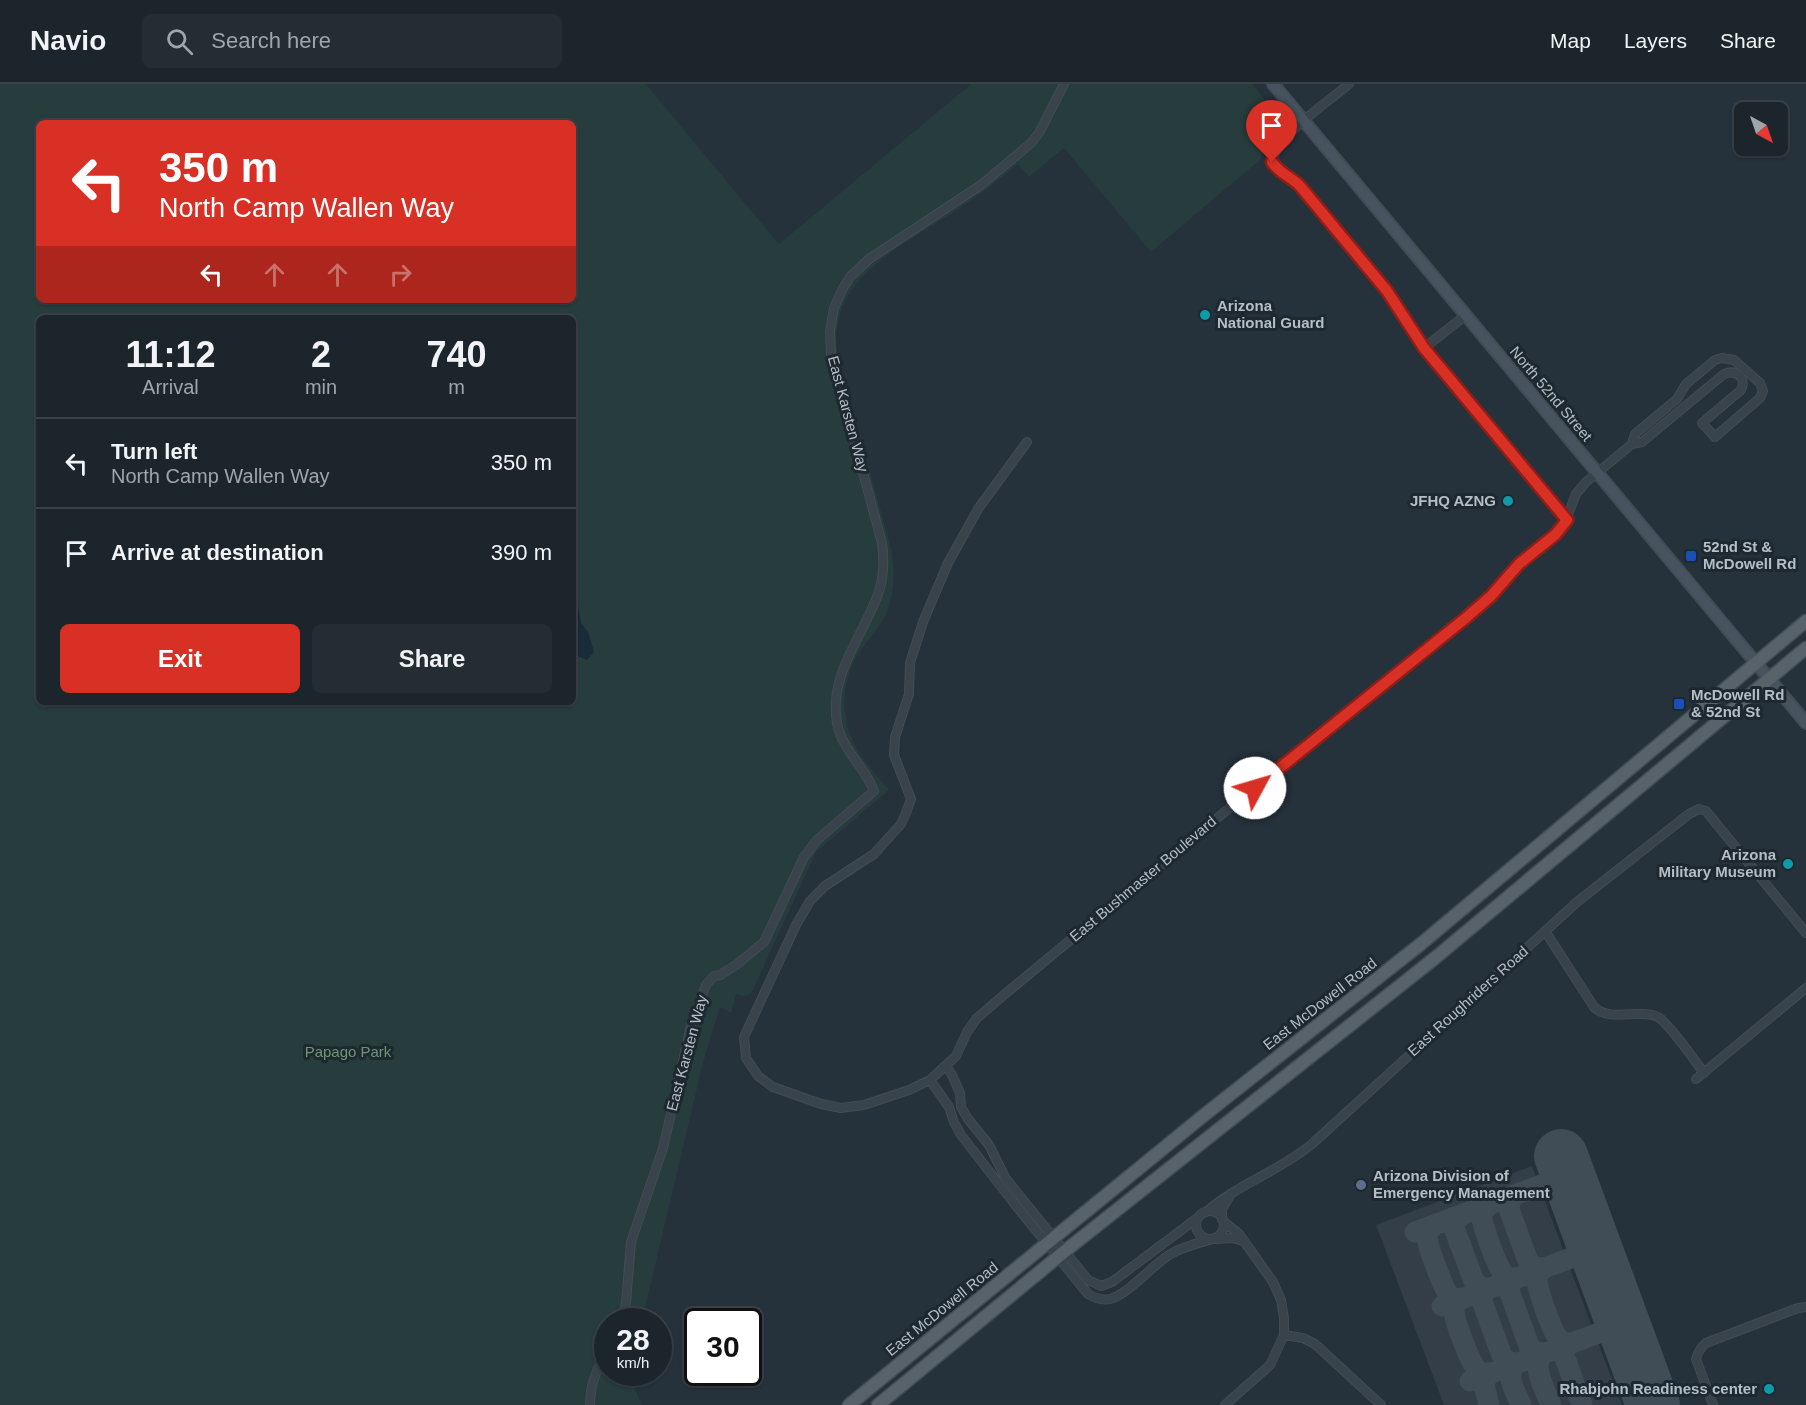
<!DOCTYPE html>
<style>
:root{--surface:#1c252c;--page:#252d34;--text:#f1f3f6;--muted:#a0a5a9;--line:#3a4248;--accent:#d93025}
body{margin:0;font-family:Helvetica,sans-serif;background:var(--page);color:var(--text);height:100vh;display:flex;flex-direction:column;font-size:22px;white-space:nowrap}
*{box-sizing:border-box;margin:0}
p{font-size:20px;color:var(--muted)}
.icon{flex:none;width:33px;height:33px;fill:none;stroke:currentColor;stroke-width:2;stroke-linecap:round;stroke-linejoin:round}
.map{position:relative;flex:1;overflow:hidden}
.sheet{position:absolute;left:36px;top:231px;width:540px;height:390px;display:flex;flex-direction:column;background:var(--surface);border-radius:9px;box-shadow:0 2px 4px #0004,0 0 0 2px var(--line)}
.sheet>*{flex:none}
.banner{position:absolute;left:36px;top:36px;width:540px;height:183px;border-radius:9px;box-shadow:0 2px 4px #0004,0 0 0 2px var(--line);background:#d93025;color:#fff;overflow:hidden}
.needle{width:39px;rotate:140deg}
.controls{position:absolute;left:1734px;top:18px;display:grid;gap:12px}
.controls a{display:grid;place-items:center;width:54px;height:54px;border-radius:9px;background:var(--surface);box-shadow:0 2px 4px #0004,0 0 0 2px var(--line);font-size:30px}
.speed{position:absolute;left:594px;top:1224px;display:flex;gap:12px;font-size:30px;font-weight:700;text-align:center}
.speed>*{display:grid;place-content:center;width:78px;height:78px;border-radius:50%;background:var(--surface);box-shadow:0 2px 4px #0004,0 0 0 2px var(--line);line-height:1}
.speed small{font-size:15px;font-weight:400}
.speed .limit{border:3px solid #111;border-radius:9px;background:#fff;color:#111}
.pin{position:absolute;display:grid;place-items:center;width:51px;height:51px;color:#fff;margin:-62px -26px;border-radius:50% 50% 50% 0;rotate:-45deg;box-shadow:0 0 6px #0007}
.pin .icon{rotate:45deg}
.me{position:absolute;width:66px;margin:-33px;rotate:51deg;stroke-linejoin:round;filter:drop-shadow(0 0 4px #0008)}
.turn{display:flex;align-items:center;gap:21px;height:126px;padding:0 24px;font-size:27px}
.turn .icon{width:78px;height:78px;stroke-width:2.5}
.turn b{display:block;font-size:42px;line-height:51px}
.lanes{display:flex;align-items:center;height:57px;padding:0 24px;background:#0003;justify-content:center;gap:30px;direction:ltr}
.lanes .off{opacity:.35}
.eta{display:flex;justify-content:space-evenly;align-items:center;height:102px;text-align:center}
.eta b{font-size:36px;font-weight:700;line-height:42px}
.button{display:flex;gap:12px;margin-top:auto;padding:12px 24px}
.button a{flex:1;height:69px;border-radius:9px;background:var(--accent);color:#fff;font-size:24px;font-weight:700;line-height:69px;text-align:center}
.button a+a{background:var(--page);color:var(--text)}
ul{padding:0;list-style:none}
li{display:flex;align-items:center;gap:18px;height:90px;padding:0 24px;border-top:2px solid var(--line)}
li div{flex:1}
li b{display:block;font-size:22px}
li em{font-style:normal}
header{display:flex;align-items:center;gap:36px;box-sizing:border-box;height:84px;padding:0 30px;background:var(--surface);border-bottom:2px solid var(--line)}
header strong{font-size:28px}
nav{display:flex;gap:33px;margin-inline-start:auto;font-size:21px}
.search{width:420px;height:54px;background:var(--page);display:flex;align-items:center;gap:15px;box-sizing:border-box;padding:0 21px;border-radius:9px;color:var(--muted);font-size:22px}
.map>svg:first-child{display:block}
.airport{fill:#333e48}
.green{fill:#273c3c;fill-rule:evenodd}
.water{fill:#192a38}
.lines{fill:none;stroke-linecap:round;stroke-linejoin:round}
.taxiway{stroke:#404c56;stroke-width:21}
.runway{stroke:#404c56;stroke-width:54}
.minor-casing{stroke:#424c54;stroke-width:10}
.secondary-casing{stroke:#424c54;stroke-width:14}
.primary-casing{stroke:#424c54;stroke-width:15}
.minor{stroke:#39434b;stroke-width:8}
.secondary{stroke:#47535e;stroke-width:10}
.primary{stroke:#57626b;stroke-width:12}
.route-casing{stroke:#8d1f18;stroke-width:15}
.route{stroke:#d93025;stroke-width:10}
.culture-dot{fill:#0f9aa8;stroke:#1e2830;stroke-width:2}
.transit-dot{fill:#1a4fb4;stroke:#1e2830;stroke-width:2}
.service-dot{fill:#5c6f8a;stroke:#1e2830;stroke-width:2}
.labels{text-anchor:middle;stroke-width:6;stroke-linejoin:round;paint-order:stroke}
.poi-label{font-size:15px;font-weight:bold;fill:#b5bec7;stroke:#1e2830;text-anchor:start}
.street-label{font-size:15px;fill:#b5bec7;stroke:#1e2830}
.park-label{font-size:15px;fill:#6d9672;stroke:#1e2830}
</style>
<header>
<strong>Navio</strong>
<div class="search"><svg class="icon" aria-label="search" viewBox="0 0 24 24"><circle cx="10" cy="10" r="6"/><path d="M15 15l6 6"/></svg>Search here</div>
<nav><a>Map</a><a>Layers</a><a>Share</a></nav>
</header>
<div class="map">
<svg width="1806" height="1321" viewBox="0 0 1806 1321">
<rect width="100%" height="100%" fill="#25313b"/>
<path class="airport" d="M 1532,1082 L 1595,1251 L 1622,1321 L 1444,1321 L 1376,1141 Z"/>
<path class="green" d="M 0,0 L 646,0 L 779,160 L 971,0 L 1252,0 L 1279,33 L 1279,41 L 1267,52 L 1261,75 L 1151,168 L 1064,64 L 1029,93 L 1018,80 C 996,98 975,115 951,130 C 899,164 825,196 838,272 L 891,464 C 895,486 895,507 887,528 C 881,543 870,553 861,566 C 842,592 840,629 853,658 C 862,676 877,691 889,706 L 816,768 L 751,910 L 743,912 L 736,910 L 731,929 L 720,923 L 703,979 L 642,1237 L 608,1238 L 608,1288 L 630,1289 L 629,1292 L 642,1321 L 0,1321 ZM 39,39 L 573,39 L 573,216 L 39,216 ZM 39,234 L 573,234 L 573,618 L 39,618 Z"/>
<path class="water" d="M 573,477 L 577,494 L 578,522 L 581,539 L 588,548 L 594,568 L 587,576 L 573,570 Z"/>
<g class="lines">
<path class="taxiway" d="M 1515,1111 L 1510,1117 L 1509,1125 L 1528,1177 L 1534,1183 L 1544,1184
M 1489,1121 L 1481,1129 C 1482,1140 1496,1181 1503,1189 C 1506,1194 1510,1194 1516,1194
M 1462,1131 L 1456,1136 L 1454,1144 L 1474,1197 L 1481,1204 L 1489,1204
M 1435,1141 C 1431,1144 1427,1147 1427,1152 C 1427,1161 1443,1204 1449,1211 C 1453,1215 1457,1215 1462,1214
M 1415,1148 L 1568,1091
M 1544,1184 L 1536,1192 C 1537,1204 1551,1245 1558,1254 C 1562,1259 1566,1259 1571,1259
M 1516,1194 L 1509,1201 L 1509,1206 L 1529,1262 L 1535,1268 L 1544,1269
M 1489,1204 L 1482,1212 L 1482,1217 L 1502,1272 L 1508,1278 L 1517,1279
M 1462,1214 C 1458,1217 1454,1220 1454,1226 C 1454,1236 1470,1278 1477,1286 C 1481,1290 1485,1289 1491,1289
M 1442,1222 L 1595,1165
M 1571,1259 L 1566,1263 L 1564,1271 L 1582,1321
M 1544,1269 C 1529,1280 1546,1307 1551,1321
M 1517,1279 C 1503,1290 1516,1308 1521,1321
M 1470,1297 L 1623,1240
M 1489,1321 L 1483,1297 L 1491,1289
M 1636,1321 L 1651,1315"/>
<path class="runway" d="M 1561,1072 L 1653,1321"/>
<defs>
<path id="minor" d="M 1349,0 C 1327,19 1278,50 1272,78 C 1280,91 1289,92 1300,102 L 1387,207 L 1424,264 L 1567,436
M 1424,264 L 1466,231
M 1027,358 L 978,425 L 948,479 L 923,538 L 910,579 L 909,610 L 895,653 L 894,671 L 911,715 L 906,729 L 901,740 L 874,770 L 825,802 L 810,817 L 796,841 L 744,953 L 746,974 L 758,992 L 773,1003 L 821,1020 L 841,1024 L 864,1021 L 909,1006 L 930,996 L 956,972 L 967,948 L 977,934 L 1005,910 L 1221,731 L 1483,519 L 1519,480 L 1556,450 L 1564,441 L 1576,410 L 1586,398 L 1632,360 L 1642,358 L 1724,290 C 1736,285 1747,294 1741,306 L 1702,339 L 1715,353 L 1760,314 L 1763,307 L 1760,299 L 1734,276 L 1722,274 L 1715,276 L 1686,300 L 1677,315 L 1635,350 L 1632,360
M 1545,847 L 1594,923 C 1611,939 1639,924 1658,933 C 1669,939 1695,977 1704,989
M 946,982 L 952,991 L 960,1009 L 961,1023 L 968,1035 L 989,1061 L 1006,1095 L 1088,1196 L 1101,1202 L 1112,1198 L 1200,1132
M 1696,995 L 1806,904
M 930,996 L 949,1023 L 954,1038 L 961,1051 L 1017,1123 L 1088,1210 C 1095,1214 1102,1217 1110,1215 C 1128,1210 1152,1182 1169,1171 C 1182,1163 1198,1159 1213,1155
M1196 1141a14 14 0 1 1 28 0a14 14 0 1 1-28 0Z
M 1206,1128 C 1238,1100 1278,1088 1312,1060 L 1577,818 L 1689,730 L 1699,725 L 1706,727 L 1806,849
M 1222,1136 L 1222,1125 L 1231,1110
M 1223,1137 L 1239,1150 L 1273,1198 L 1281,1216 L 1284,1234 L 1284,1251 L 1270,1281 L 1225,1321
M 1215,1155 L 1233,1154 L 1243,1157
M 622,1238 L 626,1219 L 631,1158 L 663,1064 L 691,942 L 706,901 L 714,892 L 720,891 L 736,881 L 764,858 L 804,773 L 817,756 L 874,707 C 865,683 842,666 837,639 C 828,588 866,550 880,504 C 884,489 884,474 882,459 L 831,270 L 830,247 L 834,224 L 843,204 L 850,193 L 869,175 L 981,101 L 1031,59 L 1039,49 L 1064,0
M 1284,1251 L 1303,1254 L 1315,1260 L 1381,1321
M 590,1321 C 590,1300 597,1284 608,1266
M 1713,1321 L 1696,1275 C 1698,1268 1700,1264 1706,1259 L 1798,1224 L 1806,1223"/>
<path id="secondary" d="M 1273,0 L 1806,639"/>
<path id="primary" d="M 849,1321 L 1203,1032 L 1422,859 L 1806,537
M 878,1321 L 1065,1167 L 1435,874 L 1806,564"/>
</defs>
<use href="#minor" class="minor-casing"/>
<use href="#secondary" class="secondary-casing"/>
<use href="#primary" class="primary-casing"/>
<use href="#minor" class="minor"/>
<use href="#secondary" class="secondary"/>
<use href="#primary" class="primary"/>
</g>
<g class="lines">
<defs>
<path id="route" d="M 1255,704 L 1467,533 L 1491,512 L 1519,480 L 1556,450 L 1567,436 L 1424,264 L 1387,207 L 1300,102 C 1290,92 1280,90 1272,78"/>
</defs>
<use href="#route" class="route-casing"/>
<use href="#route" class="route"/>
</g>
<g class="culture-dot">
<circle cx="1205" cy="231" r="6"/>
<circle cx="1508" cy="417" r="6"/>
<circle cx="1788" cy="780" r="6"/>
<circle cx="1769" cy="1305" r="6"/>
</g>
<g class="transit-dot">
<rect x="1685" y="466" width="12" height="12" rx="3"/>
<rect x="1673" y="614" width="12" height="12" rx="3"/>
</g>
<circle class="service-dot" cx="1361" cy="1101" r="6"/>
<g class="labels">
<g class="poi-label">
<text x="1217" y="227">Arizona<tspan x="1217" dy="17">National Guard</tspan></text>
<text x="1496" y="422" text-anchor="end">JFHQ AZNG</text>
<text x="1703" y="468">52nd St &amp;<tspan x="1703" dy="17">McDowell Rd</tspan></text>
<text x="1691" y="616">McDowell Rd<tspan x="1691" dy="17">&amp; 52nd St</tspan></text>
<text x="1776" y="776" text-anchor="end">Arizona<tspan x="1776" dy="17">Military Museum</tspan></text>
<text x="1373" y="1097">Arizona Division of<tspan x="1373" dy="17">Emergency Management</tspan></text>
<text x="1757" y="1310" text-anchor="end">Rhabjohn Readiness center</text>
</g>
<g class="street-label">
<text transform="translate(1551 310) rotate(50)" y="5">North 52nd Street</text>
<text transform="translate(848 330) rotate(75)" y="5">East Karsten Way</text>
<text transform="translate(1143 795) rotate(-40)" y="5">East Bushmaster Boulevard</text>
<text transform="translate(1468 917) rotate(-42)" y="5">East Roughriders Road</text>
<text transform="translate(1320 920) rotate(-38)" y="5">East McDowell Road</text>
<text transform="translate(687 969) rotate(-75)" y="5">East Karsten Way</text>
<text transform="translate(942 1225) rotate(-39)" y="5">East McDowell Road</text>
</g>
<g class="park-label">
<text x="348" y="973">Papago Park</text>
</g>
</g>
</svg>
<div class="controls">
<a><svg class="needle" viewBox="-14 -14 28 28"><path d="M0-13l5 13h-10z" fill="#e53935"/><path d="M0 13l5-13h-10z" fill="#a0a5a9"/></svg></a>
</div>
<div class="speed"><div>28<small>km/h</small></div><div class="limit">30</div></div>
<div class="pin" style="left:1272px;top:78px;background:#d93025"><svg class="icon" aria-label="arrive" viewBox="0 0 24 24"><path d="M6 21V4h12l-3 4 3 4H6"/></svg></div>
<svg class="me" style="left:1255px;top:704px" viewBox="-20 -20 40 40"><circle r="19" fill="#fff"/><path d="M0-13L10 11 0 6-10 11z" fill="#d93025"/></svg>
<div class="banner">
<div class="turn"><svg class="icon" aria-label="left" viewBox="0 0 24 24"><path d="M17 20v-9H6M10 6l-5 5 5 5"/></svg><div><b>350 m</b>North Camp Wallen Way</div></div>
<div class="lanes"><svg class="icon" aria-label="left" viewBox="0 0 24 24"><path d="M17 20v-9H6M10 6l-5 5 5 5"/></svg><svg class="icon off" aria-label="ahead" viewBox="0 0 24 24"><path d="M12 20V5M6 11l6-6 6 6"/></svg><svg class="icon off" aria-label="ahead" viewBox="0 0 24 24"><path d="M12 20V5M6 11l6-6 6 6"/></svg><svg class="icon off" aria-label="right" viewBox="0 0 24 24"><path d="M7 20v-9h11M14 6l5 5-5 5"/></svg></div>
</div>
<section class="sheet">
<div class="eta">
<div><b>11:12</b><p>Arrival</p></div>
<div><b>2</b><p>min</p></div>
<div><b>740</b><p>m</p></div>
</div>
<ul>
<li><svg class="icon" aria-label="left" viewBox="0 0 24 24"><path d="M17 20v-9H6M10 6l-5 5 5 5"/></svg><div><b>Turn left</b><p>North Camp Wallen Way</p></div><em>350 m</em></li>
<li><svg class="icon" aria-label="arrive" viewBox="0 0 24 24"><path d="M6 21V4h12l-3 4 3 4H6"/></svg><div><b>Arrive at destination</b></div><em>390 m</em></li>
</ul>
<div class="button"><a>Exit</a><a>Share</a></div>
</section>
</div>
